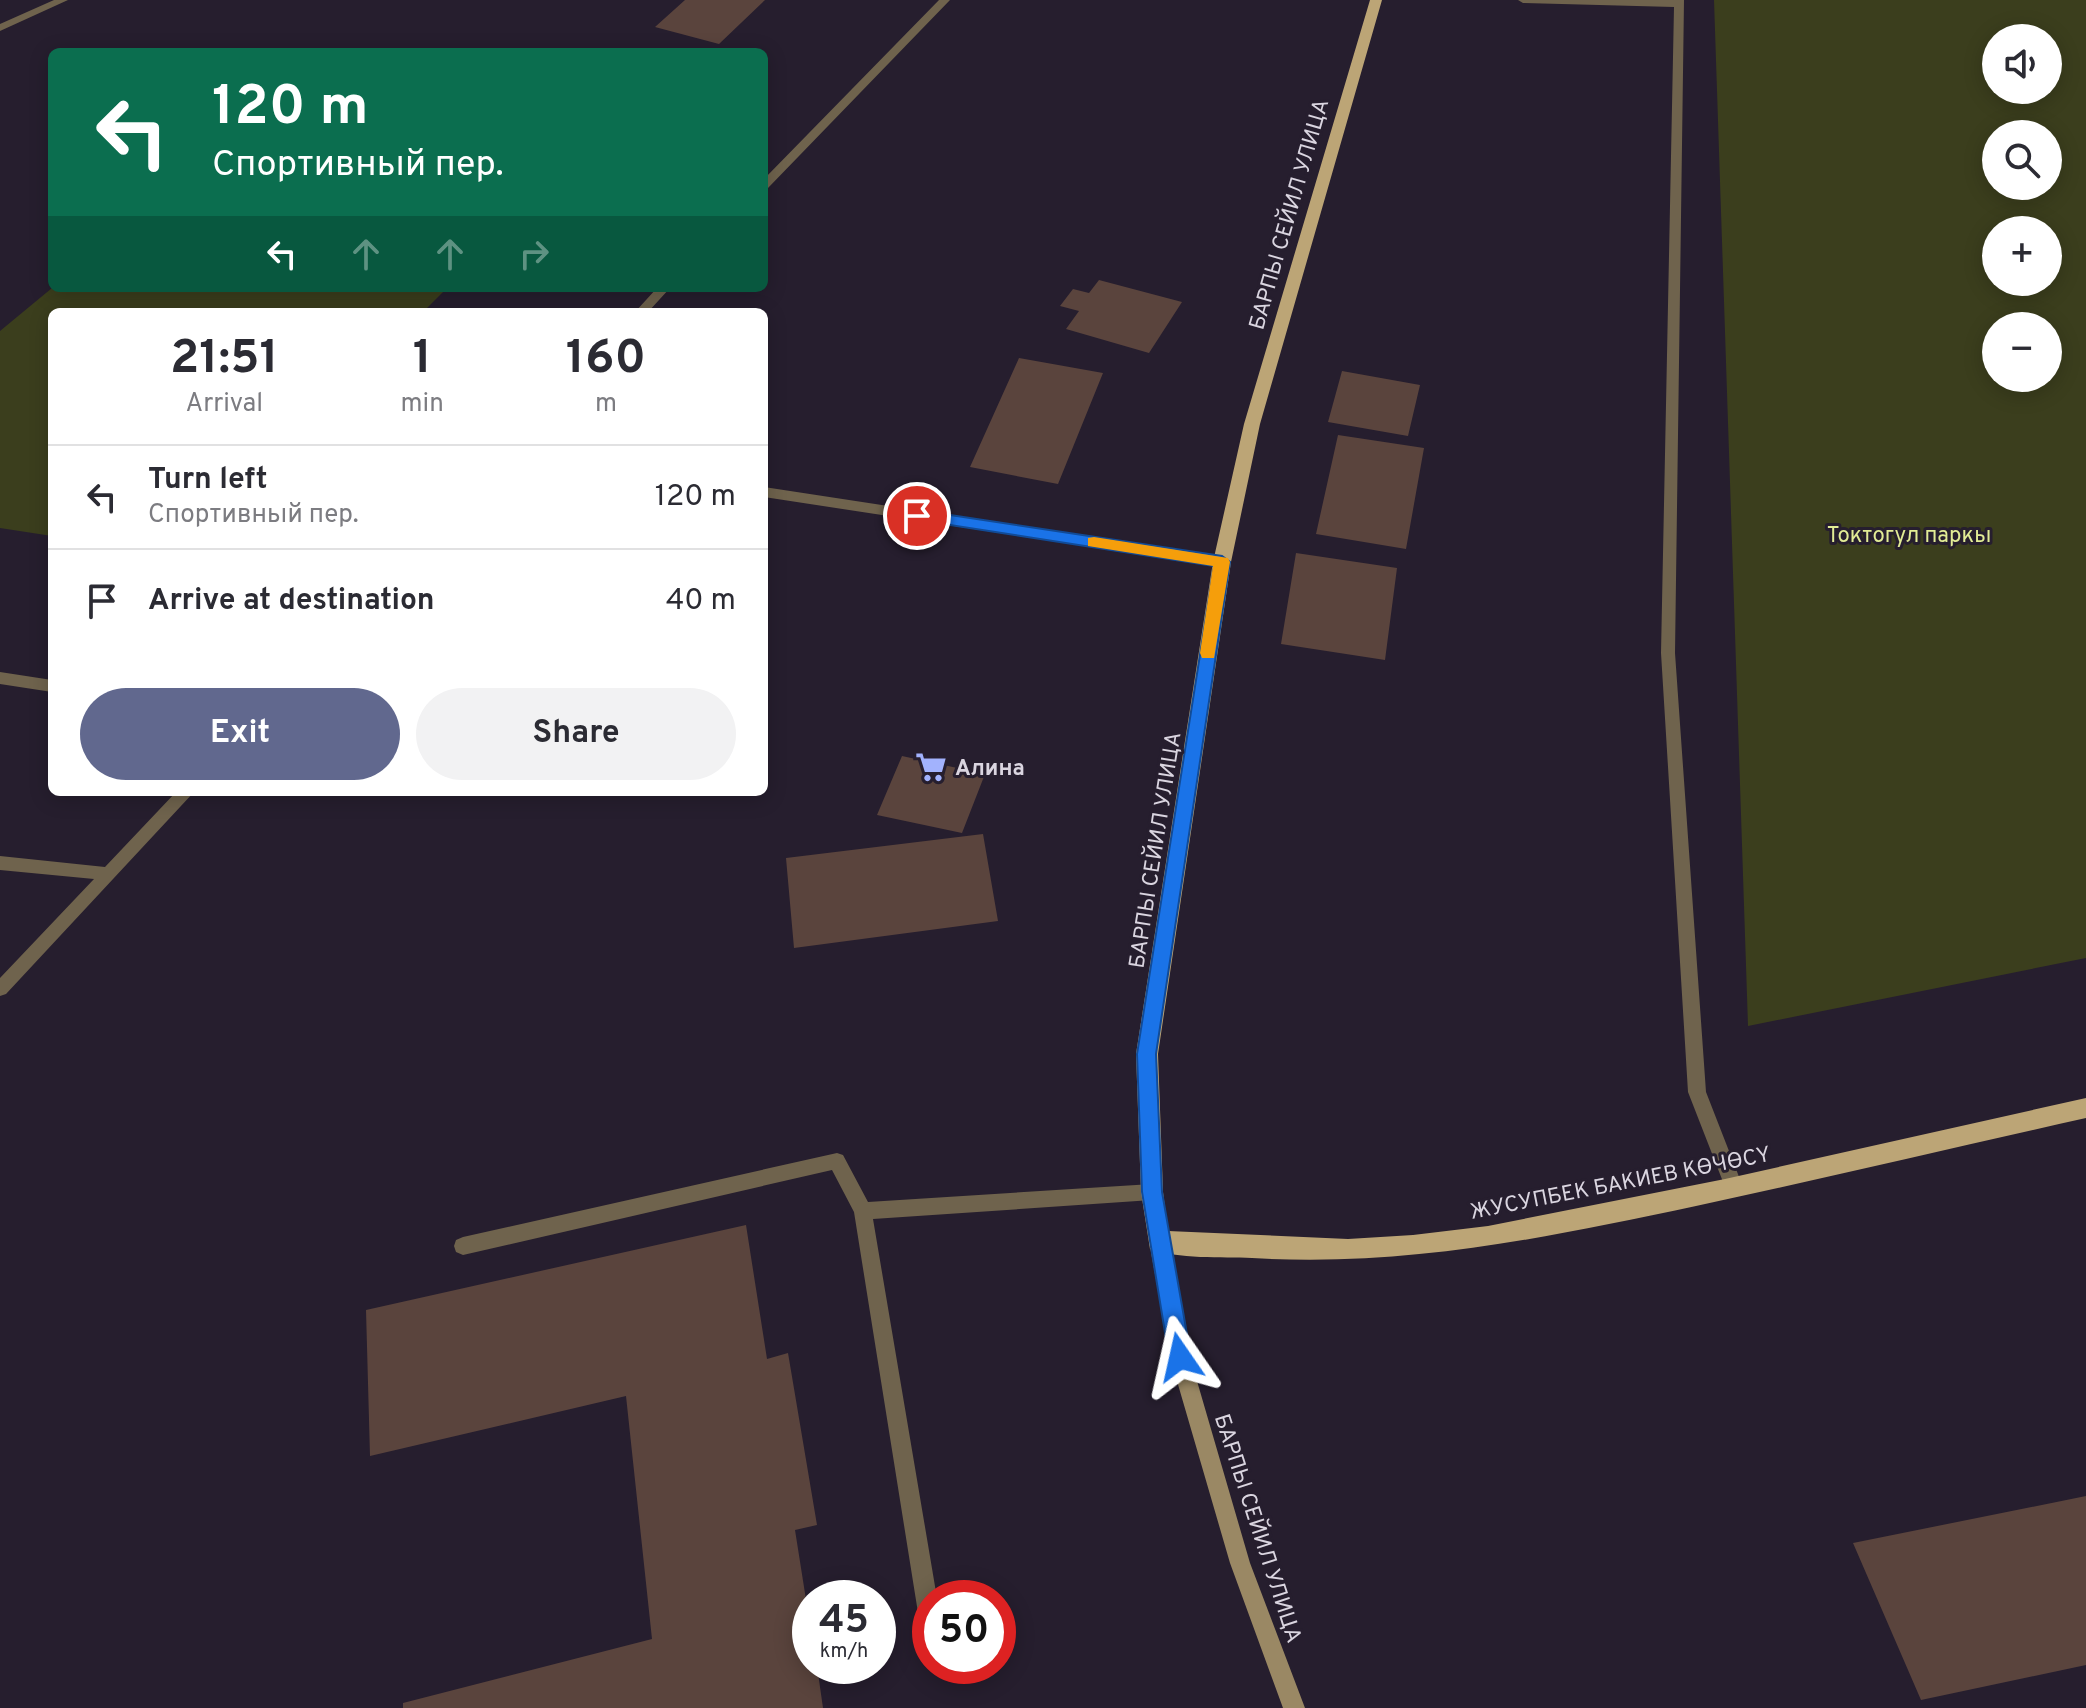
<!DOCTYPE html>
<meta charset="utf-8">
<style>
:root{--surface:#fff;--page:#f2f2f3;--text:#2b2b33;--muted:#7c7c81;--line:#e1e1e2;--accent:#61688e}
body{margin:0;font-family:Overpass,sans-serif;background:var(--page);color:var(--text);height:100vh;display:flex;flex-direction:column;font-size:30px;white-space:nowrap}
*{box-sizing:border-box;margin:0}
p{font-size:26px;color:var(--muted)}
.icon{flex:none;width:44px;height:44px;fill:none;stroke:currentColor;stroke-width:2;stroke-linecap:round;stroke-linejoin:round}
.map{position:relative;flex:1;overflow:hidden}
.details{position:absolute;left:48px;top:308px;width:720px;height:488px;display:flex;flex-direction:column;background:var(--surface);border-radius:12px;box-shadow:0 4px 20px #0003}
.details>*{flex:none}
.hud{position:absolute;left:48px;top:48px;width:720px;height:244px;border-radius:12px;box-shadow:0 4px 20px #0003;background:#0b6e4f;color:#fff;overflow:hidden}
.buttons{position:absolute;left:1982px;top:24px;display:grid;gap:16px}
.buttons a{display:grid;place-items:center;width:80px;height:80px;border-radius:50%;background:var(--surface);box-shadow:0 4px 20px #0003;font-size:40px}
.speed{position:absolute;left:792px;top:1580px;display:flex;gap:16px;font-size:40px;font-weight:700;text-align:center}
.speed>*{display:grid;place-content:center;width:104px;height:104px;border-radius:50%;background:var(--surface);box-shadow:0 4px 20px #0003;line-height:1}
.speed small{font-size:20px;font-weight:400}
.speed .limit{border:12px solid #d22;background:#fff;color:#111}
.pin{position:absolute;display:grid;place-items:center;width:68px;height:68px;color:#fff;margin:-34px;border:4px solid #fff;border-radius:50%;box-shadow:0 2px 8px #0007}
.me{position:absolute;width:88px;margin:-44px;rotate:349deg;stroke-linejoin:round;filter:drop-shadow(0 0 6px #0008)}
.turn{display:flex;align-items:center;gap:28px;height:168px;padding:0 32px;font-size:36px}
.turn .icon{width:104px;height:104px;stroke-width:2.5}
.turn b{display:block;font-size:56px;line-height:68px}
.lanes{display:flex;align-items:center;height:76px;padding:0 32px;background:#0003;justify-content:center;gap:40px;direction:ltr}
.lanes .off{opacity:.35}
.eta{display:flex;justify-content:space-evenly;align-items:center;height:136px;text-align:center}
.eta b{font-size:48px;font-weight:700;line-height:56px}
.action{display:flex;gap:16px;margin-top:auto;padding:16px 32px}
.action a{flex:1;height:92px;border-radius:48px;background:var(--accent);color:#fff;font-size:32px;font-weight:700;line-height:92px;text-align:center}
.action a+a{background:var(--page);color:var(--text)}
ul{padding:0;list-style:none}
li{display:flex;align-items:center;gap:24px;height:104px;padding:0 32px;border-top:2px solid var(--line)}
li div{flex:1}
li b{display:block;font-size:30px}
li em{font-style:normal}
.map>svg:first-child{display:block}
.green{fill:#3b3e1d;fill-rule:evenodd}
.building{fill:#5a443d}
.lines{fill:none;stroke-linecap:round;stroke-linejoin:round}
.service{fill:#6f634d;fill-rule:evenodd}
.minor{fill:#6f634d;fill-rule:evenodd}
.secondary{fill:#9a8864;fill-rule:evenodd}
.primary{fill:#bca576;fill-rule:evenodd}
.route{fill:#1a73e8;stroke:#114b97;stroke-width:2}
.slow{fill:#f59e0b}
.labels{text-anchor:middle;stroke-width:6;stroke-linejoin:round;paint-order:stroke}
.street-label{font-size:22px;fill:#dad5e0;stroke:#261e2e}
.park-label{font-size:22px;fill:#e2ec95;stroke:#261e2e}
.poi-label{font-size:22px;font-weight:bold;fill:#dad5e0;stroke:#261e2e;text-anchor:start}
</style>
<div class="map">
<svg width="2086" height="1708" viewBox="0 0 2086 1708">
<rect width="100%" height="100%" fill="#261e2e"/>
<path class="green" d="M 1714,0 L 2086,0 L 2086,958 L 1748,1026 ZM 1996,38 L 2048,38 L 2048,90 L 1996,90 ZM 1996,134 L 2048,134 L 2048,186 L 1996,186 ZM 1996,230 L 2048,230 L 2048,282 L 1996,282 ZM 1996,326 L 2048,326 L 2048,378 L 1996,378 Z
M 52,288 L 447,288 L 423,312 L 52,312 L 52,536 L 0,528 L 0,331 Z"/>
<path class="building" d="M 685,0 L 765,0 L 719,44 L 655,27 Z
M 1099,280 L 1182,302 L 1149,353 L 1066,329 L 1079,311 L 1060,306 L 1073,289 L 1089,293 Z
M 1019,358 L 1103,373 L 1058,484 L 970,467 Z
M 1342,371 L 1420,385 L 1408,436 L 1328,422 Z
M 1338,435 L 1424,448 L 1406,549 L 1316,534 Z
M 1296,553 L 1397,568 L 1385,660 L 1281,644 Z
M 902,756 L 985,774 L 962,833 L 877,815 Z
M 983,834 L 998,921 L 794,948 L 786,858 Z
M 746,1225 L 767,1359 L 788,1353 L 817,1525 L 795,1530 L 810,1625 L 810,1666 L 817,1666 L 823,1708 L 403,1708 L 403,1703 L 652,1639 L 626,1396 L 370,1456 L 366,1310 Z
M 2086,1496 L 2086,1665 L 1921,1700 L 1853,1543 Z"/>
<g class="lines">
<path class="service" d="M 1518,0 L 1684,0 L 1675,653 L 1706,1092 L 1743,1187 L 1740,1193 L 1734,1195 L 1728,1193 L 1725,1187 L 1688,1092 L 1661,653 L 1674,7 L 1523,3 Z
M 837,1153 L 843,1155 L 868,1202 L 1152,1184 L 1158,1186 L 1161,1192 L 1158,1198 L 1152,1200 L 873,1219 L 937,1598 L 930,1598 L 930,1630 L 923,1626 L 919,1619 L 854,1212 L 832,1170 L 463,1255 L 456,1252 L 454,1246 L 456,1240 L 463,1237 Z"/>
<path class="minor" d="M 54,0 L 68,0 L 0,31 L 0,24 Z
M 939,0 L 950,0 L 768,188 L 764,189 L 764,179 Z
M 657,288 L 670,288 L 648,312 L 635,312 Z
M 764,487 L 1222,557 L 1229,562 L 1222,567 L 764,497 Z
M 0,672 L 52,680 L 52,692 L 0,684 Z
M 176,792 L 194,792 L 6,994 L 0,996 L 0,978 L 94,879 L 0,870 L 0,856 L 105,867 Z"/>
<path class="secondary" d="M 1158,1232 L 1165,1235 L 1167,1241 L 1190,1357 L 1250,1563 L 1305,1708 L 1283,1708 L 1230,1563 L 1170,1357 L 1149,1241 L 1151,1235 Z"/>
<path class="primary" d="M 1370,0 L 1382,0 L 1260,424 L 1231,562 L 1158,1054 L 1163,1192 L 1168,1231 L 1348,1239 L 1413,1235 L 1488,1226 L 1725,1179 L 2086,1098 L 2086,1118 C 1956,1147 1826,1178 1696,1206 C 1544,1238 1408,1267 1252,1258 C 1223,1257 1177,1259 1150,1249 L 1141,1192 L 1136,1054 L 1213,562 L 1244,424 Z"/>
</g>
<path class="route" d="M 917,510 L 1222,556 L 1230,562 L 1156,1054 L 1162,1192 L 1191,1357 L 1188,1365 L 1180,1368 L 1172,1365 L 1169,1357 L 1142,1192 L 1137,1054 L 1214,566 L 911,519 L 911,512 Z"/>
<path class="slow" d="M 1094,537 L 1228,558 L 1230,562 L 1214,658 L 1202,658 L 1200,653 L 1213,566 L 1088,546 L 1088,538 Z"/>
<defs>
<symbol id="supermarket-bare" viewBox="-9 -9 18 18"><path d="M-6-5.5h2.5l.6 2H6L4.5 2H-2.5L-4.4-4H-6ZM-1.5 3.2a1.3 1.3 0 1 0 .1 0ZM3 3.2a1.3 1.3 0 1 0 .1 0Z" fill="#a2b2fd" stroke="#261e2e" stroke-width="2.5" paint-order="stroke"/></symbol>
</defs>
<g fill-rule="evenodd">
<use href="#supermarket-bare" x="909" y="745" width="44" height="44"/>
</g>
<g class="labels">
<g class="street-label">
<text transform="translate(1288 214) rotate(-74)" y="8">БАРПЫ СЕЙИЛ УЛИЦА</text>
<text transform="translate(1154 850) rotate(-81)" y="8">БАРПЫ СЕЙИЛ УЛИЦА</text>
<text transform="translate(1620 1182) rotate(-11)" y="8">ЖУСУПБЕК БАКИЕВ КӨЧӨСҮ</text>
<text transform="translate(1259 1528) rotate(72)" y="8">БАРПЫ СЕЙИЛ УЛИЦА</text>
</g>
<g class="park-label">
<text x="1909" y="542">Токтогул паркы</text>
</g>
<g class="poi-label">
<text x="955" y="775">Алина</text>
</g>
</g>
</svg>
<div class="buttons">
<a><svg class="icon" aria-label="sound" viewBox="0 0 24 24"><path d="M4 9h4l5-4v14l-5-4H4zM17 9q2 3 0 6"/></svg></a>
<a><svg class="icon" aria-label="search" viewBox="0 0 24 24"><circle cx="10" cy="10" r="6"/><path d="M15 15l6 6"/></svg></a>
<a>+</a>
<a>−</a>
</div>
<div class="speed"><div>45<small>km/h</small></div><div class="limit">50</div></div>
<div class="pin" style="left:917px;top:516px;background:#d93025"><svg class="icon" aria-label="arrive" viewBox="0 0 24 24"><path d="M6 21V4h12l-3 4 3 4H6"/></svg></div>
<svg class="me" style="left:1180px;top:1357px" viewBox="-20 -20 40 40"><path d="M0-17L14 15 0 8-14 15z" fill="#1a73e8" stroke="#fff" stroke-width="4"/></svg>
<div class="hud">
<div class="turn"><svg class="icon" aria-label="left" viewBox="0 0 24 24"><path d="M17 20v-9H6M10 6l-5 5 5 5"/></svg><div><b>120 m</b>Спортивный пер.</div></div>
<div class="lanes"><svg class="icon" aria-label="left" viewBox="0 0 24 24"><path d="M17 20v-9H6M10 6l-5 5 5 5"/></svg><svg class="icon off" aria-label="ahead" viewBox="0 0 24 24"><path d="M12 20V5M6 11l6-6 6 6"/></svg><svg class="icon off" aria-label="ahead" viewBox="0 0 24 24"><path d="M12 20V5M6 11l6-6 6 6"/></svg><svg class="icon off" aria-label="right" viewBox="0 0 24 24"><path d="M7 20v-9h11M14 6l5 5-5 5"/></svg></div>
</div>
<section class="details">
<div class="eta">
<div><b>21:51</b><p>Arrival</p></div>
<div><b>1</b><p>min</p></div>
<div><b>160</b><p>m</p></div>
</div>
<ul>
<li><svg class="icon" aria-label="left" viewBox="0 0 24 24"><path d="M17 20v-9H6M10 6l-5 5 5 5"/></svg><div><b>Turn left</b><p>Спортивный пер.</p></div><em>120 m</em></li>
<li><svg class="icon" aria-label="arrive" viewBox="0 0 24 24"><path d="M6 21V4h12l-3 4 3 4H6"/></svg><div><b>Arrive at destination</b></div><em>40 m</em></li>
</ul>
<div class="action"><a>Exit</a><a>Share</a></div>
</section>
</div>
